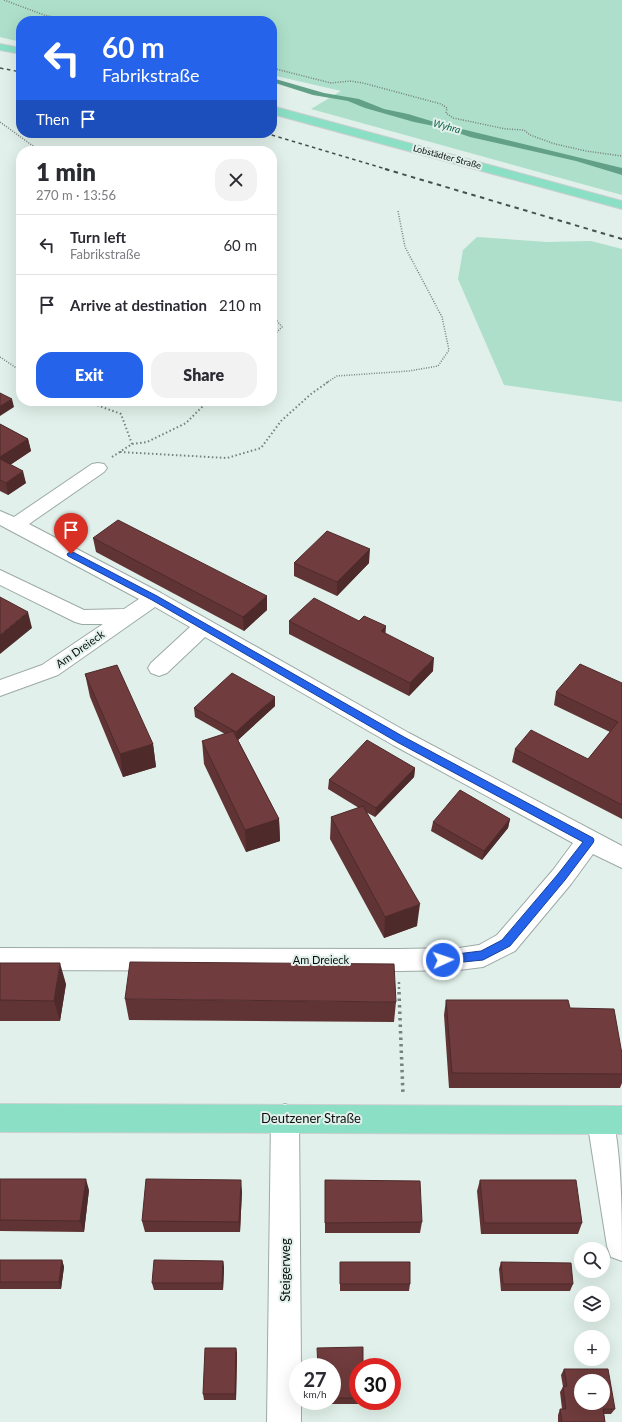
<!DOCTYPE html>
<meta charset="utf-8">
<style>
:root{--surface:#fff;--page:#f2f2f3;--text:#2b2b33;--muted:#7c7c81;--line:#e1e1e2;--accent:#2563eb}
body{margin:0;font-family:Lato,sans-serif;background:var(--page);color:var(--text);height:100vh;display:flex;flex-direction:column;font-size:15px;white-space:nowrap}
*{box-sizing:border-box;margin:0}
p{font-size:13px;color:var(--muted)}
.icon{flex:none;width:22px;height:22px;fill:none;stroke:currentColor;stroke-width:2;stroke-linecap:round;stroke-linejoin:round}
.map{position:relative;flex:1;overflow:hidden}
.drawer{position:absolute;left:16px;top:146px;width:261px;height:260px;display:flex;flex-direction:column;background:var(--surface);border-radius:16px;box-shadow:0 4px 16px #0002}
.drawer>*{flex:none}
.top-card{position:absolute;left:16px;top:16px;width:261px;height:122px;border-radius:16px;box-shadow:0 4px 16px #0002;background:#2563eb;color:#fff;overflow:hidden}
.fabs{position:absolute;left:574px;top:1242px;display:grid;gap:8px}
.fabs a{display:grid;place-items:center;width:36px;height:36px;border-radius:50%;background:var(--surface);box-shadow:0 4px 16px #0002;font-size:20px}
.speed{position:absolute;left:289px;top:1358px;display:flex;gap:8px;font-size:20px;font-weight:700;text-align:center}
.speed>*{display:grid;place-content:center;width:52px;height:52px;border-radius:50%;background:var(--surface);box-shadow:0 4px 16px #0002;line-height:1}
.speed small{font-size:10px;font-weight:400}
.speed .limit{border:6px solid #d22;background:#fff;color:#111}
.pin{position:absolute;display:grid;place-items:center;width:34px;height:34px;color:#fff;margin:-41px -17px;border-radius:50% 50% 50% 0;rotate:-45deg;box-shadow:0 0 4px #0007}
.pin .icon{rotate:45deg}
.me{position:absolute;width:44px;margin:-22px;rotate:87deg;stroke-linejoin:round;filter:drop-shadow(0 0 3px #0008)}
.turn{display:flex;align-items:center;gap:14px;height:84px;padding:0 20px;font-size:18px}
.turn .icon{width:52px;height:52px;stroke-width:2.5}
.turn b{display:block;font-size:28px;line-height:34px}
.then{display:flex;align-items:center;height:38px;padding:0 20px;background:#0003;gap:8px;font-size:15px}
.round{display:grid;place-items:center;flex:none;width:42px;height:42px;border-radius:16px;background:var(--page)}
.summary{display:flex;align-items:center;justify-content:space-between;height:68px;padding:0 20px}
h1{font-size:24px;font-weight:800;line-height:30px}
.action{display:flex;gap:8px;margin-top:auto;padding:8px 20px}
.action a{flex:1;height:46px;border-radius:16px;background:var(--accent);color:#fff;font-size:16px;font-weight:800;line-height:46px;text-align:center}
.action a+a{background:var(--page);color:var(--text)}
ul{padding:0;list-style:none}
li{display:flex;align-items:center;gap:12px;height:60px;padding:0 20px;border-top:1px solid var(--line)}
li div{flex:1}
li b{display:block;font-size:15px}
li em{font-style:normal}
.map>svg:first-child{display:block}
.green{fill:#addfca}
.water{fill:#62a088}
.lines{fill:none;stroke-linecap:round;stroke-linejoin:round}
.minor-casing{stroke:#9caaa4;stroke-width:2}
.major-casing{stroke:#cecfcf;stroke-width:2}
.path-far3{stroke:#76807c;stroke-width:1.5;stroke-dasharray:1 1.5;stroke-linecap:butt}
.path-far2{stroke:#76807c;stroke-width:2;stroke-dasharray:1.5 2.5;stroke-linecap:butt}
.path-far1{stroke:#76807c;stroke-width:2.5;stroke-dasharray:2 3;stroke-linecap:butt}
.path{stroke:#76807c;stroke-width:3.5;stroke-dasharray:2.5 4;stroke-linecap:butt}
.minor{fill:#fff;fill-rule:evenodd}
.major{fill:#8adfc5;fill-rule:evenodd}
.rail-far1{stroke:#49514e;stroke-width:1.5;stroke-dasharray:3.5 3.5;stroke-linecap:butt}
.rail{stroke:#49514e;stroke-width:2;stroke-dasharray:4.5 4.5;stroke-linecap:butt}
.wall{fill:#603434}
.shaded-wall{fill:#4e2a2b}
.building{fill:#703c3d;stroke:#4e2a2b;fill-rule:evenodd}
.route{fill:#2563eb;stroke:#184099}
.labels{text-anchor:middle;stroke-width:4;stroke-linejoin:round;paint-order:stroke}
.far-street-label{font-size:9px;fill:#0a0f0d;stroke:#e1f0ea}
.far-water-label{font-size:10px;font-style:italic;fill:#106049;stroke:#e1f0ea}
.street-label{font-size:11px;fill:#0a0f0d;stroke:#e1f0ea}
.near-street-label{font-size:13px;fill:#0a0f0d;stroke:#e1f0ea}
</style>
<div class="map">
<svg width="622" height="1422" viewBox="0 0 622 1422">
<rect width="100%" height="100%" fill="#e1f0ea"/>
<path class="green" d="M 0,0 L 622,0 L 622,195 L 311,109 L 341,91 L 272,75 L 272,21 L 21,21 L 21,42 L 0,37 Z
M 477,237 L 547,242 L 591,241 L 622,249 L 622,402 L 504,385 L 458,279 L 463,250 Z"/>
<path class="water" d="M 272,78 L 324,93 L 359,99 L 384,109 L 408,114 L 441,124 L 622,168 L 622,175 L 576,161 L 470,137 L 444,128 L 414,122 L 365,108 L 348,101 L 313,95 L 272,82 Z"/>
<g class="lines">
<defs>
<path id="minor" d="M 98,463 L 104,464 L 107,468 L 104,472 L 29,524 L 161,593 L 409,733 L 622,846 L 622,868 L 593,854 L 571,884 L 515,951 L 483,967 L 459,970 L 398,971 L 0,970 L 0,948 L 398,949 L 459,948 L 479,945 L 497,935 L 553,870 L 573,843 L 393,745 L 205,637 L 167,673 L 159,676 L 151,673 L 148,668 L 151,663 L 190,627 L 155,607 L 58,675 L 0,696 L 0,680 L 42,665 L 103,624 L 82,624 L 75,622 L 0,585 L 0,570 L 84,610 L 124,609 L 139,599 L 0,525 L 0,511 L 14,517 L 92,464 Z
M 285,1104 L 295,1108 L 299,1118 L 301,1367 L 298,1367 L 298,1401 L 301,1401 L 301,1422 L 267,1422 L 271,1118 L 275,1108 Z
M 601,1106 L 611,1110 C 622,1151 622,1216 622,1261 L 611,1257 L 607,1246 L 587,1120 L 591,1110 Z"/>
<path id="major" d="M 0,44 L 21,48 L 21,54 L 0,50 Z
M 272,106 L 622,201 L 622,209 L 272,114 Z
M 0,1104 L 622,1106 L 622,1134 L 0,1132 Z"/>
</defs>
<use href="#minor" class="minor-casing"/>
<use href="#major" class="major-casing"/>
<path class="path-far3" d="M 4,0 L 44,15 L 71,21
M 272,68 L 331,83 L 350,81 L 363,83 L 441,104 L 447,108 L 446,113 L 453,118 L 506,129 L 524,130 L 530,135 L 555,144 L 586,151 L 622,156
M 0,122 L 40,151
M 272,315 L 282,327 L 272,337
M 0,357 L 21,371
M 326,383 L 337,376 L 409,371 L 438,366 L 449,350 L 442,317 L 405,247 L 398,211"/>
<path class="path-far2" d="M 86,401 L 121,414 L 132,444
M 120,452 L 227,458 L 261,448 L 281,421 L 311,394 L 328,382
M 112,457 L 132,444 L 147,442 L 186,423 L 208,401"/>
<path class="path-far1" d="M 399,982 L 399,993"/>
<path class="path" d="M 399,992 L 403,1095"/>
<use href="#minor" class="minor"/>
<use href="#major" class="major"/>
<path class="rail-far1" d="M 0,68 L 21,72
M 265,133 L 389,170"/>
<path class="rail" d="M 385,169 L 622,239"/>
</g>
<path class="wall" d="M 0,424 L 28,439 L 31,451 L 10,465 L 26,483 L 8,495 L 0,491 Z
M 93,538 L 267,596 L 267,610 L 244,631 L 96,552 Z
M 294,563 L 369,563 L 337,596 L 294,576 Z
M 289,621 L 359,621 L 385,634 L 433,671 L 409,696 L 289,634 Z
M 85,674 L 153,744 L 156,767 L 123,777 L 90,697 Z
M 622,683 L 622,819 L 512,762 L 515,749 L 588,759 L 610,732 L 554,705 L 556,692 Z
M 275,706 L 238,740 L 279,819 L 280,841 L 246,852 L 204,764 L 202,741 L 225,734 L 195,717 L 194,708 Z
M 415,768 L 414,777 L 375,817 L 366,812 L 417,926 L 384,938 L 330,839 L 331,817 L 359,808 L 328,789 L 329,780 Z
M 510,819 L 508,828 L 482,860 L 431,831 L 433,822 Z
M 0,963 L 66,984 L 60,1021 L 0,1021 Z
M 125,999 L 396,1002 L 394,1022 L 129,1020 Z
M 446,1000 L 570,1008 L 622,1054 L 622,1083 L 620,1088 L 449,1088 L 444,1015 Z
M 0,1179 L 89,1190 L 84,1232 L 0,1231 Z
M 325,1180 L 422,1222 L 420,1233 L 325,1233 Z
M 480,1180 L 582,1223 L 578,1234 L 481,1234 L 477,1191 Z
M 242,1191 L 240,1232 L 145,1232 L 142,1221 Z
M 0,1260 L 62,1260 L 64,1267 L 61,1289 L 0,1289 Z
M 223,1261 L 224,1268 L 223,1290 L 154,1290 L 152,1283 Z
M 340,1262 L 410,1284 L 409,1291 L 340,1291 Z
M 501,1262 L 573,1284 L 570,1291 L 501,1291 L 499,1269 Z
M 236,1348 L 237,1354 L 236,1400 L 204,1400 L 203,1394 Z
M 332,1367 L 358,1367 L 358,1401 L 364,1401 L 364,1404 L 318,1404 L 318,1401 L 332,1401 Z
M 564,1369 L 615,1409 L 611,1414 L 604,1414 L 605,1422 L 558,1422 L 558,1415 L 560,1409 L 562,1409 L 560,1392 L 563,1387 L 561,1375 Z"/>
<path class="shaded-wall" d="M 12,399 L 14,407 L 0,416 L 0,406 Z
M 28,439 L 31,451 L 1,471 L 0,466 L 0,457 Z
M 23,471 L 26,483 L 8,495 L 6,483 Z
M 370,549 L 369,563 L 337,596 L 337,582 Z
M 267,596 L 267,610 L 244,631 L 243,617 Z
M 28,612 L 32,628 L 0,654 L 0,635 Z
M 386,626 L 385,640 L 381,631 Z
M 434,658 L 433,671 L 409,696 L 410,683 Z
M 275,697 L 275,706 L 237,741 L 236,732 Z
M 153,744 L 156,767 L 123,777 L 120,754 Z
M 415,768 L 414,777 L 375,817 L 376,808 Z
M 279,819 L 280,841 L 246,852 L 245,830 Z
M 510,819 L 508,828 L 482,860 L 484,851 Z
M 420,904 L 417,926 L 384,938 L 385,917 Z
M 60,963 L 66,984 L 60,1021 L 54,1001 Z
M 86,1179 L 89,1190 L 84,1232 L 80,1221 Z
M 241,1180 L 242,1191 L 240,1232 L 239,1222 Z
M 62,1260 L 64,1267 L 61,1289 L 59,1282 Z
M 223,1261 L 224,1268 L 223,1290 L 222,1283 Z
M 236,1348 L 237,1354 L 236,1400 L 235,1394 Z"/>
<path class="building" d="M 0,393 L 12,399 L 0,406 Z
M 0,424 L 28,439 L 0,457 Z
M 0,459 L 23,471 L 6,483 L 0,480 Z
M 118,520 L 267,596 L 243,617 L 93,538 Z
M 327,531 L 370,549 L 337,582 L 294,563 Z
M 0,597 L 28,612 L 0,635 Z
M 314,598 L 359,621 L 364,616 L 386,626 L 381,631 L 434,658 L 410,683 L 289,621 Z
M 580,664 L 622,683 L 622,805 L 515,749 L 531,730 L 588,759 L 618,722 L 556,692 Z
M 117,665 L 153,744 L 120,754 L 85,674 Z
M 232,673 L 275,697 L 236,732 L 194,708 Z
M 233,731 L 279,819 L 245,830 L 202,741 Z
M 367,740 L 415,768 L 376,808 L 329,780 Z
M 460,790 L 510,819 L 484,851 L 433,822 Z
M 363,806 L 420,904 L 385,917 L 331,817 Z
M 130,962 L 394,964 L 396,1002 L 125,999 Z
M 0,963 L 60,963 L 54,1001 L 0,1000 Z
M 446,1000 L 568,1000 L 570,1008 L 614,1009 L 622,1054 L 622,1074 L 452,1073 Z
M 0,1179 L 86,1179 L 80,1221 L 0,1220 Z
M 146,1179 L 241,1180 L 239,1222 L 142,1221 Z
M 325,1180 L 420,1181 L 422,1222 L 325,1223 Z
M 480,1180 L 576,1180 L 582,1223 L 484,1223 Z
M 0,1260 L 62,1260 L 59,1282 L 0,1282 Z
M 154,1260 L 223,1261 L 222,1283 L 152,1283 Z
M 340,1262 L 410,1262 L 410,1284 L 340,1284 Z
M 501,1262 L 571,1263 L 573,1284 L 503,1284 Z
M 363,1347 L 363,1367 L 358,1367 L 358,1398 L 332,1398 L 332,1367 L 318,1367 L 317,1348 Z
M 205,1348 L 236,1348 L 235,1394 L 203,1394 Z
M 564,1369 L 608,1369 L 615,1409 L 603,1409 L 605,1422 L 562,1422 L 560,1409 L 566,1409 L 563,1387 L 567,1386 ZM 581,1381 L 603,1381 L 603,1403 L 581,1403 Z"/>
<path class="route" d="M 71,551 L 157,596 L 404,737 L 593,838 L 594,840 L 593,843 L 565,880 L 510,946 L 483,960 L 443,964 L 440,963 L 438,960 L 440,956 L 481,951 L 502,940 L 558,874 L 583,842 L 397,742 L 152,600 L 68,556 L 67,554 Z"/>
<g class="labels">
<g class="far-street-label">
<text transform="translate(447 157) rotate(15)" y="3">Lobstädter Straße</text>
</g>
<g class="far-water-label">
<text transform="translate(447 126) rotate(15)" y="4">Wyhra</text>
</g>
<g class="street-label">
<text transform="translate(80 649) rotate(-35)" y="4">Am Dreieck</text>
<text x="321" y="964">Am Dreieck</text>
</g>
<g class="near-street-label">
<text x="311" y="1123">Deutzener Straße</text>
<text transform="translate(285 1270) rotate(-90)" y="5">Steigerweg</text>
</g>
</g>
</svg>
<div class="fabs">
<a><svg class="icon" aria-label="search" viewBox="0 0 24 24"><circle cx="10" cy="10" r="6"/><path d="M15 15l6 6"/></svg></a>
<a><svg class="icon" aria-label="layers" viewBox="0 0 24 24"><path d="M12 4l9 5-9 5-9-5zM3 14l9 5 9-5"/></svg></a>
<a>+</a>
<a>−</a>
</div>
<div class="speed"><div>27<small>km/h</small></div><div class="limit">30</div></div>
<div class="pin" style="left:71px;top:554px;background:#d93025"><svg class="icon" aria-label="arrive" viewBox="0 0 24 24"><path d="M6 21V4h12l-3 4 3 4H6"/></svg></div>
<svg class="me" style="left:443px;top:960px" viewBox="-20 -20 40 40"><circle r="17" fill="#2563eb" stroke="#fff" stroke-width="3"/><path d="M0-11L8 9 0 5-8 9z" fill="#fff"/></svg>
<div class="top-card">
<div class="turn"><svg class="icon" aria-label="left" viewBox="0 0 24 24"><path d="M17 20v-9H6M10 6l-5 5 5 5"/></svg><div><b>60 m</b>Fabrikstraße</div></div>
<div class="then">Then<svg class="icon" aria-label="arrive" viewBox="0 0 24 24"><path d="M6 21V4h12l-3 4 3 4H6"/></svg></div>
</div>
<section class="drawer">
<div class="summary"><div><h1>1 min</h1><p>270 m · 13:56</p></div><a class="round"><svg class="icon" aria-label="close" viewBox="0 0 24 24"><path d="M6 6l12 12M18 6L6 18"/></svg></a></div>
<ul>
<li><svg class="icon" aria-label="left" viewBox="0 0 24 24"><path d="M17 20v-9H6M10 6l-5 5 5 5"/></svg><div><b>Turn left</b><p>Fabrikstraße</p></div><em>60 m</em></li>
<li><svg class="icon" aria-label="arrive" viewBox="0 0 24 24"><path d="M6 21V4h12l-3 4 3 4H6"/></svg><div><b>Arrive at destination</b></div><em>210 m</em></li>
</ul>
<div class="action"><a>Exit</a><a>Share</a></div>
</section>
</div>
